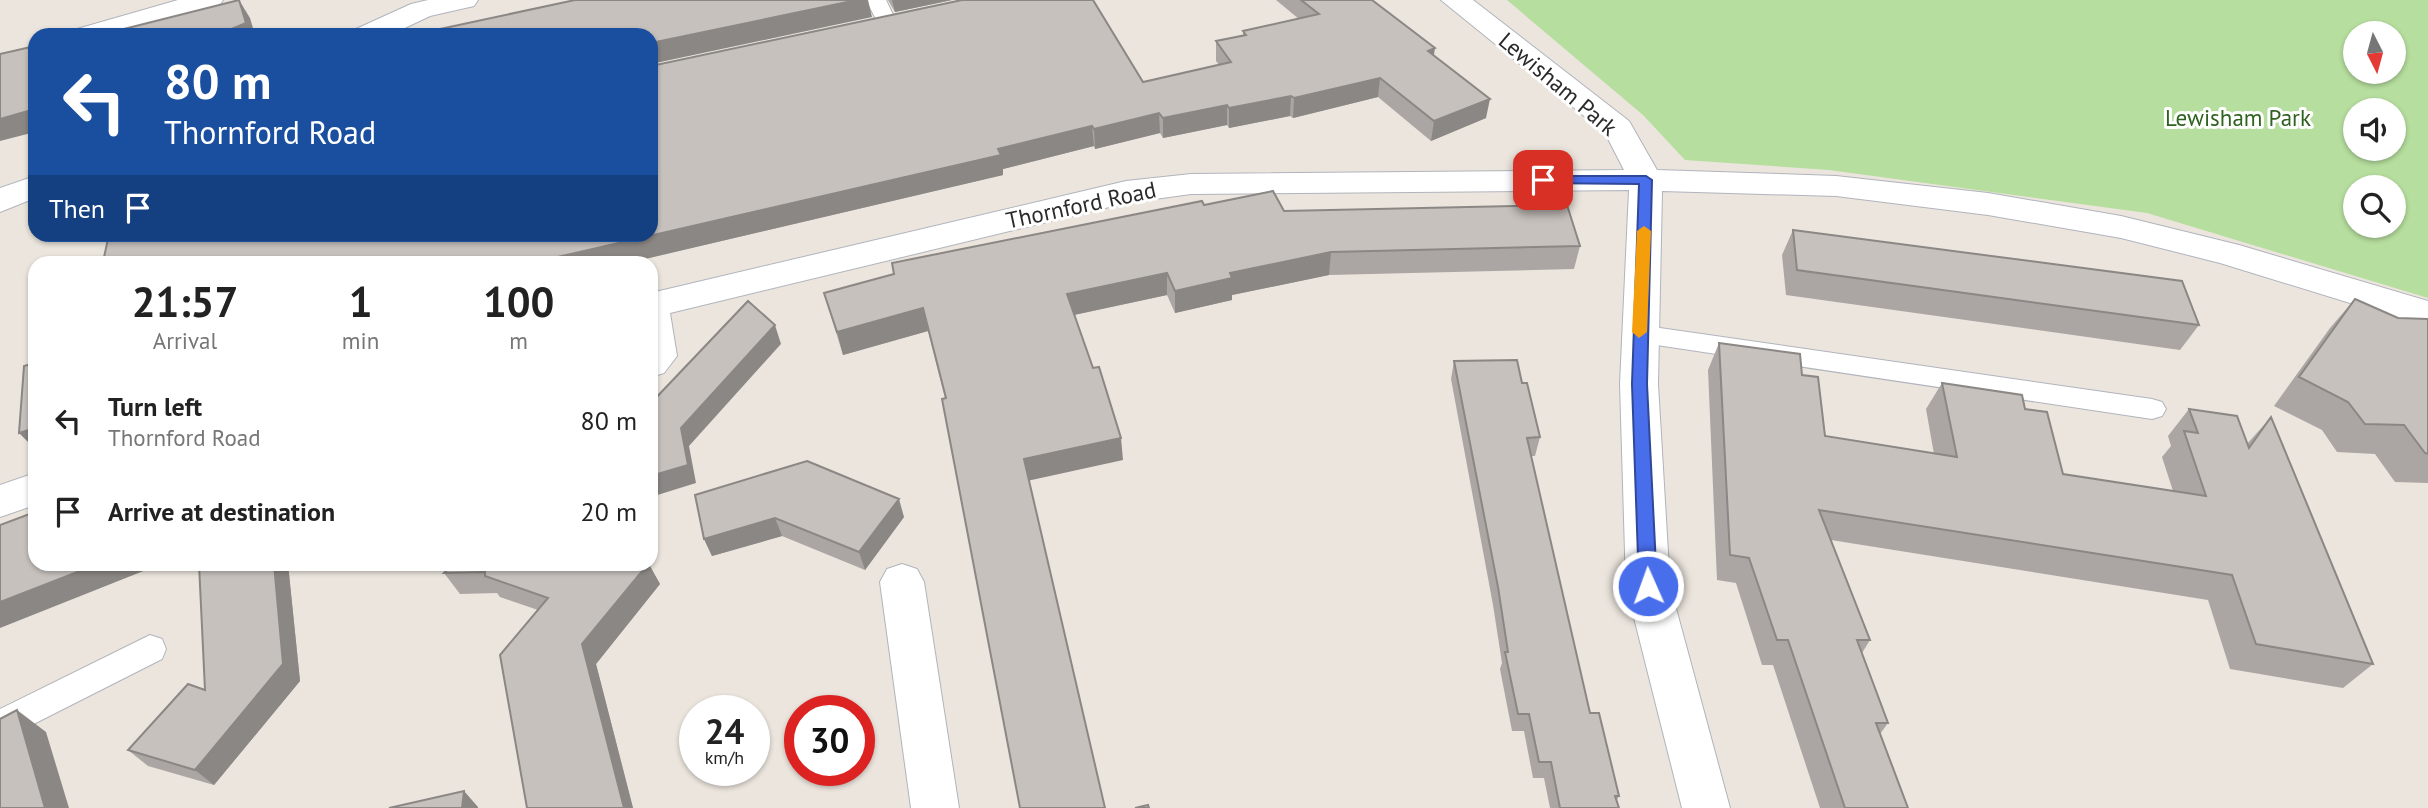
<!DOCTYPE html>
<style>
:root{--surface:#fff;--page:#f6f6f6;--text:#222;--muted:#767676}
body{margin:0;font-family:"PT Sans",sans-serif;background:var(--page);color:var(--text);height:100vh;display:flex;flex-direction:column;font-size:26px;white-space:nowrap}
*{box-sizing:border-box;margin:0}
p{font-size:23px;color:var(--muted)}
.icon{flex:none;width:38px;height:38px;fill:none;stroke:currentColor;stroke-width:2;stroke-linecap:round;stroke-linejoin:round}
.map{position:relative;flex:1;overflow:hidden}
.drawer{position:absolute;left:28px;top:256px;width:630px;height:315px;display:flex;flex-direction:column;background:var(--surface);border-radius:21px;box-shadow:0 2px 5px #0004}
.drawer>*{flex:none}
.hud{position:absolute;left:28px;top:28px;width:630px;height:214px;border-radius:21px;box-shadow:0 2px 5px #0004;background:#1a4fa0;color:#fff;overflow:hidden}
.needle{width:46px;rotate:174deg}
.tools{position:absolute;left:2343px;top:21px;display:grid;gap:14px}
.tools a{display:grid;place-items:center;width:63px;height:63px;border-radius:50%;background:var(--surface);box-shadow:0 2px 5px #0004;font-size:35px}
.speed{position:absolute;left:679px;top:695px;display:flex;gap:14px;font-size:35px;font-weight:700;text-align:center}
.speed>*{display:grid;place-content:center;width:91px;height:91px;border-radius:50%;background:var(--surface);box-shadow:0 2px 5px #0004;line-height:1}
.speed small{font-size:18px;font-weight:400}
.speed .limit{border:10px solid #d22;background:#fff;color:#111}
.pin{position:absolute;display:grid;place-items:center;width:60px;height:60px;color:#fff;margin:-30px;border-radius:14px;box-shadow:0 4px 10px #0006}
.me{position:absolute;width:77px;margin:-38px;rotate:358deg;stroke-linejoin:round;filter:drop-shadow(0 0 5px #0008)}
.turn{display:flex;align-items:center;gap:24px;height:147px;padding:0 21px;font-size:32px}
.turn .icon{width:91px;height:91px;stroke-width:2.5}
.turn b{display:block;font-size:49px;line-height:60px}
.then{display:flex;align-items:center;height:66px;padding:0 21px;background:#0003;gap:14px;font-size:26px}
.eta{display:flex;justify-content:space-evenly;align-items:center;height:119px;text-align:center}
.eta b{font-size:42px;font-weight:600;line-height:49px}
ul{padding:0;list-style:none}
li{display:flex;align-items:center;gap:21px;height:91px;padding:0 21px}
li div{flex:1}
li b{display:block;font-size:26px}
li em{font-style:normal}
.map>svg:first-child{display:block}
.green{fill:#b6de9e;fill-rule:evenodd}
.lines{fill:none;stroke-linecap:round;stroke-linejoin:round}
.service-casing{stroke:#b1b4bd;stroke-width:2}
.minor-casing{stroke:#b1b4bd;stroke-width:2}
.service{fill:#fff;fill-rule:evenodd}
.minor{fill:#fff;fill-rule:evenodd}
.wall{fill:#aba6a3}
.shaded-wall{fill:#8b8784}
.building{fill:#c7c1bd;stroke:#8b8784;stroke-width:2}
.route{fill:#496eec;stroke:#2f4899;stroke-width:2}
.slow{fill:#f59e0b}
.labels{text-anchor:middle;stroke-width:6;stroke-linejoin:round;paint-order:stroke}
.street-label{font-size:23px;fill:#2a2a2a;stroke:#fff}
.park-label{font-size:23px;fill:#30621f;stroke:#fff}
</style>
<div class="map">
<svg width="2428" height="808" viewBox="0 0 2428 808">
<rect width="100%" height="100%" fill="#ebe5dd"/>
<path class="green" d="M 1507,0 L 2428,0 L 2428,298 L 2147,213 L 1829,170 L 1685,160 L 1643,115 ZM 2356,33 L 2394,33 L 2394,72 L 2356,72 ZM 2356,110 L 2394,110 L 2394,149 L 2356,149 ZM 2356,187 L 2394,187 L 2394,226 L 2356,226 Z"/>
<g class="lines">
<defs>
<path id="service" d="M 866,0 L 886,0 L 898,25 L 895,29 L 881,29 Z
M 1639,325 L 2152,399 L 2162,402 L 2166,409 L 2162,416 L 2152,419 L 1630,341 L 1626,334 L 1630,327 Z
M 150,635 L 162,639 L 166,649 L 162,659 L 0,741 L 0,709 Z"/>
<path id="minor" d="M 178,0 L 223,0 L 219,6 L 118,35 L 73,35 L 77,29 Z
M 428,0 L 478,0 L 474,6 L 430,16 L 390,35 L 352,35 L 356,29 L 411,4 Z
M 1441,0 L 1473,0 L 1629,121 L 1657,170 L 1836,176 L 1988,193 L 2121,216 L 2239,245 L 2428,301 L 2428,327 L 2220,263 L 2121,238 L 1988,215 L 1836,196 L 1662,191 L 1658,384 L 1670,586 L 1730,808 L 1682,808 L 1626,586 L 1620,384 L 1629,190 L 1191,194 L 1126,203 L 670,313 L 677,356 L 664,373 L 651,377 L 651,293 L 1126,181 L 1191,174 L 1624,170 L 1605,133 Z
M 35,176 L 35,198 L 0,212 L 0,188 Z
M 35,473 L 35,505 L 0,517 L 0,485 Z
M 902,564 L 917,569 L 924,582 L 959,808 L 911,808 L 880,582 L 887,569 Z"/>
</defs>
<use href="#service" class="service-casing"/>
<use href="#minor" class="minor-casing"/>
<use href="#service" class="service"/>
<use href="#minor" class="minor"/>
</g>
<path class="wall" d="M 888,0 L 952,0 L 895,12 Z
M 1276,0 L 1372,0 L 1434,56 L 1486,118 L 1431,141 L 1378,97 L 1293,118 L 1290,116 L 1229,128 L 1227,125 L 1163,138 L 1160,133 L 1095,149 L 1094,146 L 1003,169 L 1003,175 L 632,262 L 103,262 L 1143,82 L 1219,65 L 1216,61 L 1216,41 L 1243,35 L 1243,31 L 1299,19 Z
M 1204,205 L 1284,211 L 1580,246 L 1574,269 L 1329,275 L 1232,295 L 1232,300 L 1175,313 L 1167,295 L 1074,315 L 1123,460 L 945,398 L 928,331 L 843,355 L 824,293 Z
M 1793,230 L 2199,325 L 2180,350 L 1786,295 L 1782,255 Z
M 2355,299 L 2398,318 L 2428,319 L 2428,483 L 2395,482 L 2375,454 L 2337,452 L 2322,430 L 2274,406 L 2330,328 Z
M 1719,343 L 1802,375 L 1825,436 L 1934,454 L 1926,409 L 1942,383 L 2025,409 L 2063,474 L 2173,491 L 2162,457 L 2171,446 L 2168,436 L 2189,409 L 2247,444 L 2271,417 L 2373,664 L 2343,688 L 2230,669 L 2208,600 L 1831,540 L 1870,640 L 1862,653 L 1888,723 L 1880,734 L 1908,808 L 1820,808 L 1773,665 L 1762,665 L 1736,583 L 1717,580 L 1708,370 Z
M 1454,361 L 1522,383 L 1540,437 L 1535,456 L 1531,456 L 1590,713 L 1619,796 L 1617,800 L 1619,808 L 1550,808 L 1544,778 L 1533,778 L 1524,731 L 1512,731 L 1500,669 L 1502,663 L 1493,605 L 1451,379 Z
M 807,461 L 904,517 L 865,570 L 782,536 L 712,556 L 704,539 Z
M 199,564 L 288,564 L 300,681 L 214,785 L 148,766 L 128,750 L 205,690 Z
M 433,564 L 648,564 L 660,584 L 596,664 L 633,808 L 527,808 L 538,610 L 500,597 L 497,593 L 460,594 L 444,573 L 448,568 Z"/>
<path class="shaded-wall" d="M 239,0 L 250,18 L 255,35 L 217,35 Z
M 857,0 L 868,0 L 872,17 L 651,64 L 651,43 Z
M 892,0 L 952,0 L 895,12 Z
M 1435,48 L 1432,68 L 1428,51 Z
M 1380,78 L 1378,97 L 1293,118 L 1294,98 Z
M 1291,96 L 1290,116 L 1229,128 L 1229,108 Z
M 1490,99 L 1486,118 L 1431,141 L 1434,121 Z
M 1227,105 L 1227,125 L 1163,138 L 1163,118 Z
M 35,109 L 35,132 L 0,141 L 0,119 Z
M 1159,113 L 1160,133 L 1095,149 L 1094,129 Z
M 1092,126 L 1094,146 L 1003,169 L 1003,175 L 632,262 L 536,262 Z
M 1331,252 L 1329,275 L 1232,295 L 1232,300 L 1175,313 L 1175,291 L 1230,273 Z
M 1167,273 L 1167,295 L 1069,316 L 1067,294 Z
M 923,308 L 928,331 L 843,355 L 837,332 Z
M 775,325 L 781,344 L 689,446 L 696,483 L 651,497 L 651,476 L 681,428 Z
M 35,428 L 35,449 L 19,433 Z
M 1121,438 L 1123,460 L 1027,481 L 1024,459 Z
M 899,499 L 904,517 L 865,570 L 859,552 Z
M 775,518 L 782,536 L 712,556 L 704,539 Z
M 98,564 L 161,564 L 0,628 L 0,602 Z
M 274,564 L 288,564 L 300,681 L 214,785 L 195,770 Z
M 649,564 L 660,584 L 596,664 L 633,808 L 624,808 L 582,644 Z
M 17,710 L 46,732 L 69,808 L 45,808 Z
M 464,791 L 478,807 L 478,808 L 462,808 Z"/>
<path class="building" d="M 239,0 L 246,23 L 217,35 L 100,35 Z
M 575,0 L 857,0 L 651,43 L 651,35 L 412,35 Z
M 962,0 L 1093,0 L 1143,82 L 1231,62 L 1216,41 L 1246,35 L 1243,31 L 1319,14 L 1301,0 L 1372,0 L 1435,48 L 1428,51 L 1490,99 L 1434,121 L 1380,78 L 1294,98 L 1291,96 L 1229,108 L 1227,105 L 1163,118 L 1159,113 L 1094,129 L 1092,126 L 998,149 L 1001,155 L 536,262 L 103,262 L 109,234 L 651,234 L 651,66 Z
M 35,46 L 35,109 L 0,119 L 0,54 Z
M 1273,191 L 1284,211 L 1567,205 L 1580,246 L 1331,252 L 1230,273 L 1232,278 L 1175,291 L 1167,273 L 1067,294 L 1093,368 L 1099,367 L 1121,438 L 1024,459 L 1105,808 L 1020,808 L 942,399 L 946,398 L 923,308 L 837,332 L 824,293 L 894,274 L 892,263 L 1202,201 L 1204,205 Z
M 1793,230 L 2182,281 L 2199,325 L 1797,270 Z
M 2355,299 L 2398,318 L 2428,319 L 2428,454 L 2425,453 L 2404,425 L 2365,424 L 2348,402 L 2299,377 Z
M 748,301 L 775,325 L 681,428 L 688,465 L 651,476 L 651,403 Z
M 1719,343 L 1800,354 L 1802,375 L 1818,377 L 1825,436 L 1957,457 L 1942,383 L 2022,395 L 2025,409 L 2047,412 L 2063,474 L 2206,496 L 2184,431 L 2198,433 L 2189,409 L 2237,416 L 2249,448 L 2271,417 L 2373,664 L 2256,644 L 2232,575 L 1819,510 L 1870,640 L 1857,640 L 1888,723 L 1876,723 L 1908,808 L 1845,808 L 1788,640 L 1777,640 L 1749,558 L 1730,555 Z
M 1517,360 L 1522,383 L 1527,383 L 1540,437 L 1527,438 L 1590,713 L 1599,713 L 1619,796 L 1615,796 L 1619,808 L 1560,808 L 1551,762 L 1539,762 L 1529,714 L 1518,714 L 1505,652 L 1508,652 L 1498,587 L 1454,361 Z
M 35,363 L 35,428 L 19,433 L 24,366 Z
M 807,461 L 899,499 L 859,552 L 775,518 L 704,539 L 695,495 Z
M 35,512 L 35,564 L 98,564 L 0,602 L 0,525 Z
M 199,564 L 274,564 L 283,664 L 195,770 L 128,750 L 188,684 L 205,690 Z
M 453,564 L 648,564 L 582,644 L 624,808 L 527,808 L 500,655 L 548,598 L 485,576 L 485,572 L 444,573 Z
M 17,710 L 45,808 L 0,808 L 0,719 Z
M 464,791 L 462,808 L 389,808 Z
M 1148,805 L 1149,808 L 1135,808 Z"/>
<path class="route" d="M 1543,176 L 1646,176 L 1652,180 L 1647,384 L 1657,586 L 1648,593 L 1639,586 L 1632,384 L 1639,184 L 1538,183 L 1538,177 Z"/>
<path class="slow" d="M 1644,226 L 1651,231 L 1647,332 L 1639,338 L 1632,332 L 1637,231 Z"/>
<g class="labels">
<g class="street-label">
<text transform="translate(1558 84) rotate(40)" y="8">Lewisham Park</text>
<text transform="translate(1081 205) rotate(-12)" y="8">Thornford Road</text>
</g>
<g class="park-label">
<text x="2238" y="126">Lewisham Park</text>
</g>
</g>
</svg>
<div class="tools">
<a><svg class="needle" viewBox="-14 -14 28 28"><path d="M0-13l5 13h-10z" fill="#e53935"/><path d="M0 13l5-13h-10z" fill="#767676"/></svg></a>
<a><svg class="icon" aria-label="sound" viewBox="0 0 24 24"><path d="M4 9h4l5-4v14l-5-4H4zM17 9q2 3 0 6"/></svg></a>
<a><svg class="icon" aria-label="search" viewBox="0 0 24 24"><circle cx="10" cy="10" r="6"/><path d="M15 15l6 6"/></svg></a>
</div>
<div class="speed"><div>24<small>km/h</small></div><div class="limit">30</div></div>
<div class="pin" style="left:1543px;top:180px;background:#d93025"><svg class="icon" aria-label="arrive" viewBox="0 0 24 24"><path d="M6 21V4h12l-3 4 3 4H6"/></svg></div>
<svg class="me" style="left:1648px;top:586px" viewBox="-20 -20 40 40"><circle r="17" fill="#496eec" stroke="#fff" stroke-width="3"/><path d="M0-11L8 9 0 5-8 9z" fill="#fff"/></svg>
<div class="hud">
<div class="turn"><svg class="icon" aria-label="left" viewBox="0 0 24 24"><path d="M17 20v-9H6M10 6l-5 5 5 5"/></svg><div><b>80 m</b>Thornford Road</div></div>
<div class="then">Then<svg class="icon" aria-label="arrive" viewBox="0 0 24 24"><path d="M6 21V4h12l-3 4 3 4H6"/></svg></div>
</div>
<section class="drawer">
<div class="eta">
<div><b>21:57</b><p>Arrival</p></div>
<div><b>1</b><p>min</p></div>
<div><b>100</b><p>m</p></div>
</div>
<ul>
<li><svg class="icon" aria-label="left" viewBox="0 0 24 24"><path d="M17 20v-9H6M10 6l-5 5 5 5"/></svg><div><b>Turn left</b><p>Thornford Road</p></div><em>80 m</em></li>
<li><svg class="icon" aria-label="arrive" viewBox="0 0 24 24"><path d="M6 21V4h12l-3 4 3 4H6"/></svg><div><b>Arrive at destination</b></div><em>20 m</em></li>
</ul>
</section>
</div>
